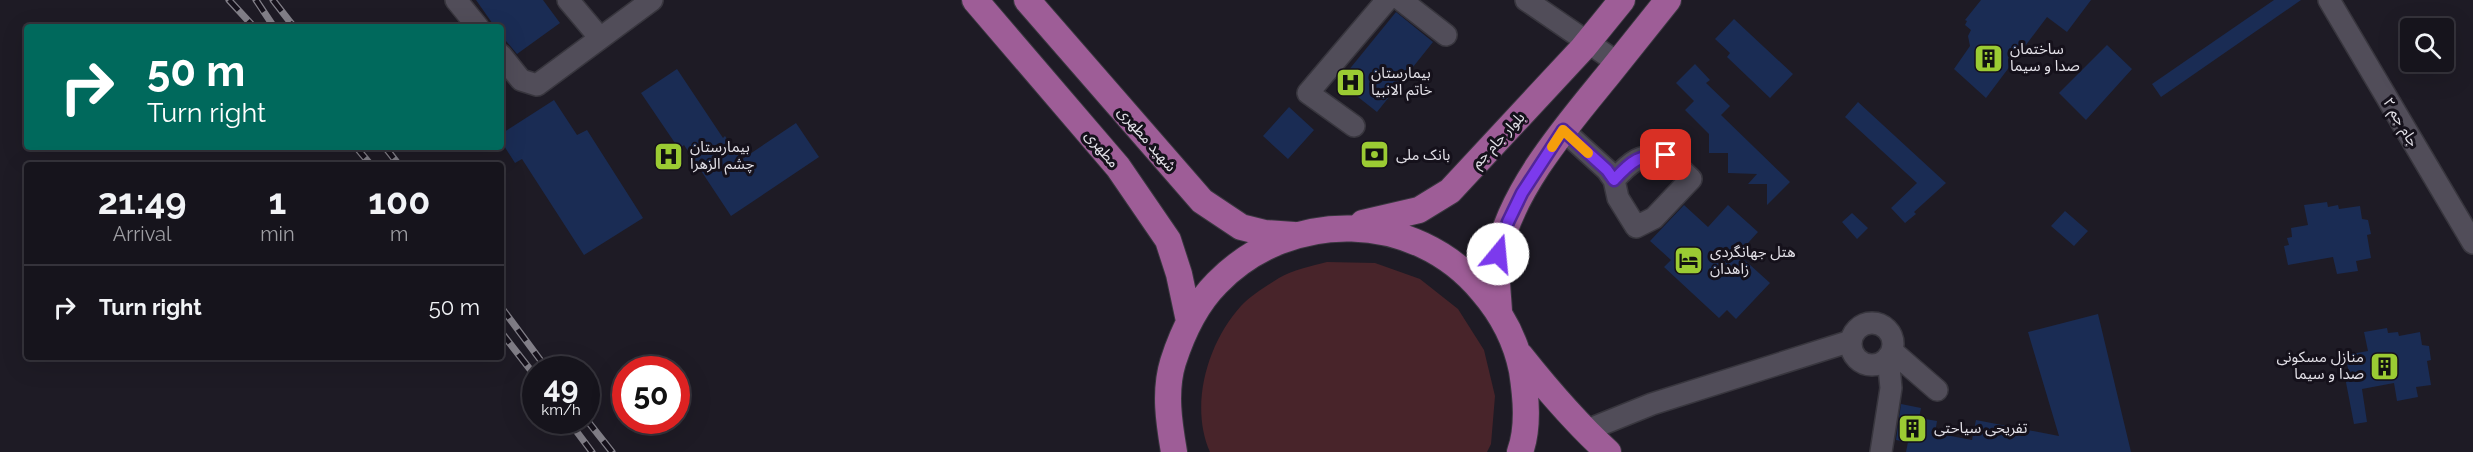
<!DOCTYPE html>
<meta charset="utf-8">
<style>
:root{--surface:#16141c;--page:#1f1d25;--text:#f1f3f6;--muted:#9e9ea3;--line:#35333b}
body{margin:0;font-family:Raleway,"Noto Sans Arabic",sans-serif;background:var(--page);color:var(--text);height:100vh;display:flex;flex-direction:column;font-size:22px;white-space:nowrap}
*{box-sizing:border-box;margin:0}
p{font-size:20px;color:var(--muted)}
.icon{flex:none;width:33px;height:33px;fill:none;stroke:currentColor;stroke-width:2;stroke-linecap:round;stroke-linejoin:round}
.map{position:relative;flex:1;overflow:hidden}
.drawer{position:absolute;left:24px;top:162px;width:480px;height:198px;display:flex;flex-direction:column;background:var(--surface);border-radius:6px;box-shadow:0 6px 24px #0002,0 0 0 2px var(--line)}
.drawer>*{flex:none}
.top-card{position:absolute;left:24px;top:24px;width:480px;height:126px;border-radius:6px;box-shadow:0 6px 24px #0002,0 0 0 2px var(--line);background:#00695c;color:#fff;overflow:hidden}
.tools{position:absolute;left:2400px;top:18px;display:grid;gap:12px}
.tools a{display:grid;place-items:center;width:54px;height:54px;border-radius:6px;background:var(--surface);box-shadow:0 6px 24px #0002,0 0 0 2px var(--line);font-size:30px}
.speed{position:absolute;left:522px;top:356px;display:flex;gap:12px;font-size:30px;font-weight:700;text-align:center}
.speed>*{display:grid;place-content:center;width:78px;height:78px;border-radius:50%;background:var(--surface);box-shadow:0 6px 24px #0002,0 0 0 2px var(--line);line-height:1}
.speed small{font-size:15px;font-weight:400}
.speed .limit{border:9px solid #d22;background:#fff;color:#111}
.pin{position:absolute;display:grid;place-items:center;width:51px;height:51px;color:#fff;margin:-26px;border-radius:12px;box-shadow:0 3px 9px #0006}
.me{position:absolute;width:66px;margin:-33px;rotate:17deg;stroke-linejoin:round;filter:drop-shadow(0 0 4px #0008)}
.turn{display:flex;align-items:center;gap:21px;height:126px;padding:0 24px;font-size:27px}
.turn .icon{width:78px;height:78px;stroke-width:2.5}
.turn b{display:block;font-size:42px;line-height:51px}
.eta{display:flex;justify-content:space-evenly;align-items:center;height:102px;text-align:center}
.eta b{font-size:36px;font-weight:700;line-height:42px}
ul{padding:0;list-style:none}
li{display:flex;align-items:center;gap:18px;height:84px;padding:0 24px;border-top:2px solid var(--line)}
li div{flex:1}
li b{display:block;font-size:22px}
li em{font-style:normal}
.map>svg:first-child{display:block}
.green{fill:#48242a}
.building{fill:#1a2c54}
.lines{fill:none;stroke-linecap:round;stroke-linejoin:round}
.minor-casing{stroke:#38363e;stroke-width:24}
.major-casing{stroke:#38363e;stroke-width:28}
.minor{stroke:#514d59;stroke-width:21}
.major{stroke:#9e5d97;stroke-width:26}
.rail-casing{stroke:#827f88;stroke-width:7}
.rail{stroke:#15111b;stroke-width:4.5;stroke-dasharray:14;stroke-linecap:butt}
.route-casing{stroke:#51269a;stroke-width:15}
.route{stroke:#7c3aed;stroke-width:10}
.slow{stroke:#f59e0b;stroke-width:10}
.labels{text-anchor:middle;stroke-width:6;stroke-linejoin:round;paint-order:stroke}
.poi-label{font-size:15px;fill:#e3e1e8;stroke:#15111b;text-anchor:start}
.street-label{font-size:15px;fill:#e3e1e8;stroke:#15111b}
</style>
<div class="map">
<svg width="2473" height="452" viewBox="0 0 2473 452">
<rect width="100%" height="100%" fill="#1e1b25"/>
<path class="green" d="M 1327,262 L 1375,263 L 1420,279 L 1458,309 L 1484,350 L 1495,396 L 1491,444 L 1487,452 L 1210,452 C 1189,405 1208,342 1241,306 C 1251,295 1267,286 1279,278 C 1292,270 1312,266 1327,262 Z"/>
<path class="building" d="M 476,0 L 543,0 L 560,23 L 517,54 L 501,35 L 501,27 L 495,27 Z
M 1981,0 L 2091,0 L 2067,32 L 2047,17 L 1986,98 L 1954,69 L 1970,46 L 1968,36 L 1971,30 L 1965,25 L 1967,21 L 1965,20 Z
M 2274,0 L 2301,0 L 2161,97 L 2152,84 Z
M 1396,12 L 1433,42 L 1377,112 L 1339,82 Z
M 1734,19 L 1793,74 L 1770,98 L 1727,57 L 1730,53 L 1715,39 Z
M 2107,45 L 2132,69 L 2086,120 L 2059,93 Z
M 1695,64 L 1710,80 L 1706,83 L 1730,106 L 1721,115 L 1790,182 L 1767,205 L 1767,184 L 1748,184 L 1757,174 L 1728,173 L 1728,153 L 1709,153 L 1709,134 L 1685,110 L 1694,101 L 1676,83 Z
M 677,69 L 723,138 L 725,136 L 741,160 L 796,123 L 819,157 L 731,216 L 684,145 L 679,149 L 641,93 Z
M 554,100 L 577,135 L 587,130 L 643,218 L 584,255 L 522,159 L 515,163 L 501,141 L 501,134 Z
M 1858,102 L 1946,183 L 1914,212 L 1916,214 L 1905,223 L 1891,208 L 1917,183 L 1845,117 Z
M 1289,107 L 1314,130 L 1288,159 L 1263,136 Z
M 2327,202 L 2328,207 L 2338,205 L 2339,209 L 2360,206 L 2362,219 L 2368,220 L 2371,234 L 2367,235 L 2371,258 L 2356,261 L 2358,271 L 2337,274 L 2333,257 L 2288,265 L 2284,246 L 2289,245 L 2287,238 L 2292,237 L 2291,228 L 2308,225 L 2304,205 Z
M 1684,205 L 1708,227 L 1728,205 L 1758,232 L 1738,254 L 1770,283 L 1736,319 L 1727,310 L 1719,318 L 1664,267 L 1671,260 L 1650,241 Z
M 2065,211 L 2088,231 L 2074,246 L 2051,226 Z
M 1852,213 L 1868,228 L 1857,239 L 1842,222 Z
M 2098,314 L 2131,452 L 1906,452 L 1908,442 L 1896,440 L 1901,404 L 1921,408 L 1919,418 L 1937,421 L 1935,433 L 1972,440 L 1976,420 L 2059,436 L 2028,332 Z
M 2387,328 L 2388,333 L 2398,332 L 2399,336 L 2420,332 L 2422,345 L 2429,346 L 2431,360 L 2427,361 L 2431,385 L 2416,387 L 2418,397 L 2397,401 L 2394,383 L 2362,389 L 2367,422 L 2354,424 L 2344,372 L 2349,372 L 2347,364 L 2353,363 L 2351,354 L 2368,351 L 2364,332 Z"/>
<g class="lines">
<defs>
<path id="minor" d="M 456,0 L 478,27
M 568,0 L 600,38
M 1401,0 L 1446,35
M 1526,0 L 1618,63
M 2329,0 L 2473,243
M 501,55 L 521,80 L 537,85 L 652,0
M 1354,126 L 1308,93 L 1387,0
M 1563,130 L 1607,170 L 1614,180 L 1618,198 L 1636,227 L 1654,218 L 1691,179 L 1666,155 C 1640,154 1631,161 1614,180
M1851 344a21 21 0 1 1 42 0a21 21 0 1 1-42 0Z
M 1892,351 L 1937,390
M 1585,431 L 1652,404 L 1851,341
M 1881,452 L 1891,388 L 1888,357"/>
<path id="major" d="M 975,0 L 1118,167 L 1168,240 L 1179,274 L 1189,321
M 1027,0 L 1202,201 L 1241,227 L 1265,233 L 1294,235
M 1363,223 L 1419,210 L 1450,191 L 1583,48 L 1622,0
M 1499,311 C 1498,292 1495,274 1498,256 C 1509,192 1568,124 1608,75 C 1628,50 1648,25 1668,0
M 1520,355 C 1547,389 1575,422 1608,452
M 1174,452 C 1169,423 1164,391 1173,362 C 1182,334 1196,304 1217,283 C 1290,208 1415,210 1482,291 C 1502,314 1516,341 1522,371 C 1526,397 1529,427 1520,452"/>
</defs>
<use href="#minor" class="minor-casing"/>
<use href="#major" class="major-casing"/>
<use href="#minor" class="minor"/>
<use href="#major" class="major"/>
<defs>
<path id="rail" d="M 229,0 L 254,27
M 256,0 L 274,27
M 273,0 L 294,27
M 356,147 L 371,165
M 385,147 L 399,165
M 501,307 L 547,369
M 501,332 L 536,377
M 586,419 L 612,452
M 568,420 L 592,452"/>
</defs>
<use href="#rail" class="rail-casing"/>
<use href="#rail" class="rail"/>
</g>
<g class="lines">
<defs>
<path id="route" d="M 1498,254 L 1508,222 L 1522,193 L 1563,130 L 1607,170 L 1614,180 C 1631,161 1640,154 1666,155"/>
</defs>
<use href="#route" class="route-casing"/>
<use href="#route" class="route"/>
<path class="slow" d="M 1552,147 L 1563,130 L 1588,153"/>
</g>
<defs>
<symbol id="building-square" viewBox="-11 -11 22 22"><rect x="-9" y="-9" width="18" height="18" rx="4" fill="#9bcb33" stroke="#15111b"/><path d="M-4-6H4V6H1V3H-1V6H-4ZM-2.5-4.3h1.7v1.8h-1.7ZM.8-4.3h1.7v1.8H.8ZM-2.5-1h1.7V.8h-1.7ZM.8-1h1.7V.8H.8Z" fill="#111"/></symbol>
<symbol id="hospital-square" viewBox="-11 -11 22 22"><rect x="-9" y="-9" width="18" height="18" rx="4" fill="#9bcb33" stroke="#15111b"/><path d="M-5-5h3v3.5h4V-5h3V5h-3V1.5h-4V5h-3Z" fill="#111"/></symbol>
<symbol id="bank-square" viewBox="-11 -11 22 22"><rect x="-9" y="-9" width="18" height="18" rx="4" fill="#9bcb33" stroke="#15111b"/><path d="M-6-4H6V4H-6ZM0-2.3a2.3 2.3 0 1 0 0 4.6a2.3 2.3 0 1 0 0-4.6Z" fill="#111"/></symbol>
<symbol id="hotel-square" viewBox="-11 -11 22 22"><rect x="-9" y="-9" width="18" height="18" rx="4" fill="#9bcb33" stroke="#15111b"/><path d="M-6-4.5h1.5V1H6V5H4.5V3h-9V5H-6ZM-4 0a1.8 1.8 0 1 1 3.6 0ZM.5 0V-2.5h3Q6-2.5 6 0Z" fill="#111"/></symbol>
</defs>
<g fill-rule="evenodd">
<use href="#building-square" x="1972" y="42" width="33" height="33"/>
<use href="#hospital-square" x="1334" y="66" width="33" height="33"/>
<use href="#bank-square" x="1358" y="138" width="33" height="33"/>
<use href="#hospital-square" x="652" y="140" width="33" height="33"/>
<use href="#hotel-square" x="1672" y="244" width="33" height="33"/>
<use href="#building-square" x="2368" y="350" width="33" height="33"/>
<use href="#building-square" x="1896" y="412" width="33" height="33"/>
</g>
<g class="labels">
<g class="poi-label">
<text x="2010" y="54">ساختمان<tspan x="2010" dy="17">صدا و سیما</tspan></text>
<text x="1371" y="78">بیمارستان<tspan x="1371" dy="17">خاتم الانبیا</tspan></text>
<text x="690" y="152">بیمارستان<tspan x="690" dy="17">چشم الزهرا</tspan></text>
<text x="1396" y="160">بانک ملی</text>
<text x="1710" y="257">هتل جهانگردی<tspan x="1710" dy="17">زاهدان</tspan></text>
<text x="2364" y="362" text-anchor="end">منازل مسکونی<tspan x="2364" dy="17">صدا و سیما</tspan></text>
<text x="1934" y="433">تفریحی سیاحتی</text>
</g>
<g class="street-label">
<text transform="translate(2401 122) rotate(59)" y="5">جام جم ۲</text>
<text transform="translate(1147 139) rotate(49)" y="5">شهید مطهری</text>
<text transform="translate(1498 140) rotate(-47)" y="5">بلوار جام جم</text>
<text transform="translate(1102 149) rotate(50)" y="5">مطهری</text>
</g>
</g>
</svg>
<div class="tools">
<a><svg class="icon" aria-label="search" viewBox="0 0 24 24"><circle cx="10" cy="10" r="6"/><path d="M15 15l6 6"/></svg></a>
</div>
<div class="speed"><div>49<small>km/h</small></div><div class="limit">50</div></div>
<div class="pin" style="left:1666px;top:155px;background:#d93025"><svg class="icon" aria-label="arrive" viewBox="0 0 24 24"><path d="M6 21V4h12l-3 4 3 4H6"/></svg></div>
<svg class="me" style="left:1498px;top:254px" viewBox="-20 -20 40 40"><circle r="19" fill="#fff"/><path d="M0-13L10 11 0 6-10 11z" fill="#7c3aed"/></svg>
<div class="top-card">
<div class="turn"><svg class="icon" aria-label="right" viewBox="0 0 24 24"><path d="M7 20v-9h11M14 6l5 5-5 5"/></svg><div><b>50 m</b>Turn right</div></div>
</div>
<section class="drawer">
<div class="eta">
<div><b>21:49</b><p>Arrival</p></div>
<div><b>1</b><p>min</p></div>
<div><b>100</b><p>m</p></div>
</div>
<ul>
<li><svg class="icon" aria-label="right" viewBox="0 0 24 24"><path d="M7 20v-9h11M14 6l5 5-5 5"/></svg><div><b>Turn right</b></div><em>50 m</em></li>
</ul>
</section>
</div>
